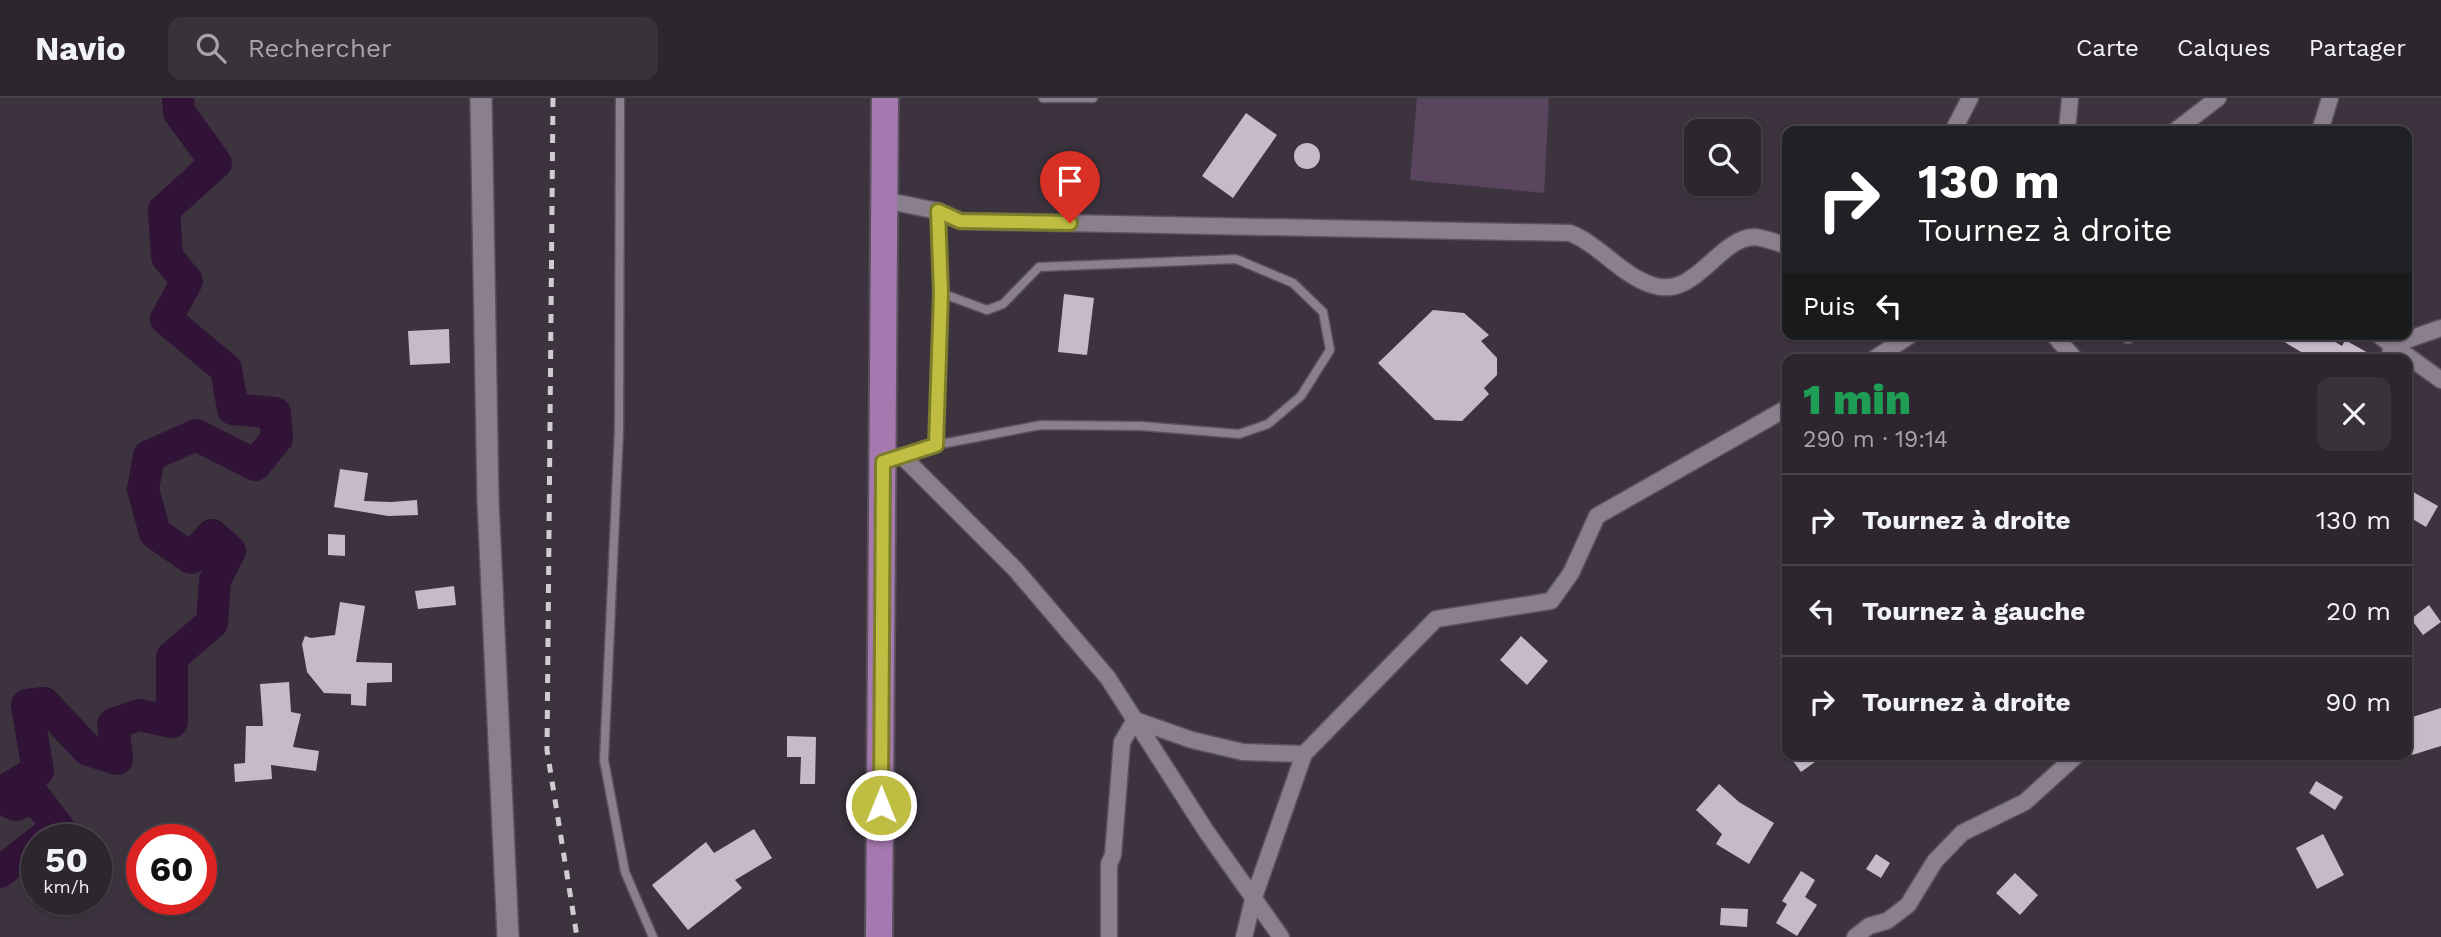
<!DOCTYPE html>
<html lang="fr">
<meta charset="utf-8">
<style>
:root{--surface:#2d262f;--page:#39323b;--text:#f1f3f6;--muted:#a7a5aa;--line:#48434b}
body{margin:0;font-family:"Work Sans",sans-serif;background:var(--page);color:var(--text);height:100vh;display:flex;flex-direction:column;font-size:26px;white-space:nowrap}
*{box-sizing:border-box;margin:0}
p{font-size:23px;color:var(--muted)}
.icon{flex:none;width:38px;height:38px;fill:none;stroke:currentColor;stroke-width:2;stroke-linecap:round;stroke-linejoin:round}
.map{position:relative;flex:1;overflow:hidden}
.sheet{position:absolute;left:1782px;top:256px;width:630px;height:406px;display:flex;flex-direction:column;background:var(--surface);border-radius:14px;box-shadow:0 2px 5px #0004,0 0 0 2px var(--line)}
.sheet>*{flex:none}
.banner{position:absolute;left:1782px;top:28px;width:630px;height:214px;border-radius:14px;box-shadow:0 2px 5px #0004,0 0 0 2px var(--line);background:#202124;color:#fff;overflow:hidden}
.buttons{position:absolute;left:1684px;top:21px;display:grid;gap:14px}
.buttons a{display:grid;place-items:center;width:77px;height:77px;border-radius:14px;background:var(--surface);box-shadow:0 2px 5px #0004,0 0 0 2px var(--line);font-size:35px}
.speed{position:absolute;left:21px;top:726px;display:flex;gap:14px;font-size:35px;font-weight:700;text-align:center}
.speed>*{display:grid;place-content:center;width:91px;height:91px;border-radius:50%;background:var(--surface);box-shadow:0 2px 5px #0004,0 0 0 2px var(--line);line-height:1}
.speed small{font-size:18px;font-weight:400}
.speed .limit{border:10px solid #d22;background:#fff;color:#111}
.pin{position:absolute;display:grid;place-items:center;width:60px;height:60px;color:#fff;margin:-72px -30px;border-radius:50% 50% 50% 0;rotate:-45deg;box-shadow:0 0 7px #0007}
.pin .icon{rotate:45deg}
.me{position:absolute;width:77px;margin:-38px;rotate:0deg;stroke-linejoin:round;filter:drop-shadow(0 0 5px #0008)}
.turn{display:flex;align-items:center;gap:24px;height:147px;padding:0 21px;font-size:32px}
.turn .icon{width:91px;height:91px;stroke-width:2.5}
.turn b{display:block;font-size:49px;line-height:60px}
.then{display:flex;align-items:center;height:66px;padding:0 21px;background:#0003;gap:14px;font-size:26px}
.round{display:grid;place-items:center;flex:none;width:74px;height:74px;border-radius:14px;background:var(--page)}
.headline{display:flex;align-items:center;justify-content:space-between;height:119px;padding:0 21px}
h1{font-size:42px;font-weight:800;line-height:52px;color:#1e9e55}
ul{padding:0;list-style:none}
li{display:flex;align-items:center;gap:21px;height:91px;padding:0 21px;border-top:2px solid var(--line)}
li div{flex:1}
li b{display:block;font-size:26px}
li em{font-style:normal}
header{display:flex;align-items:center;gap:42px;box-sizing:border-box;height:98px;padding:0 35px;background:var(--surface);border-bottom:2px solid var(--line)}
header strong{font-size:33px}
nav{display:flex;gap:38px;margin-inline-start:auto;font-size:24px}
.search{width:490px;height:63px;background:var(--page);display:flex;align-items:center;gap:18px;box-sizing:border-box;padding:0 24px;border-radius:14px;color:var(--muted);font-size:26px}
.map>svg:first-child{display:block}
.green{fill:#59455e}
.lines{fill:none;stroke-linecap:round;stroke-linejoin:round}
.river{stroke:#301337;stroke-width:32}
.building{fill:#c6bac9}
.service-casing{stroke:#5a515c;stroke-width:11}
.minor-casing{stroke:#5a515c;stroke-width:19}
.tertiary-casing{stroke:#5a515c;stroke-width:24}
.primary-casing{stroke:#5a515c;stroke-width:30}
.service{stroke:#8a7f8d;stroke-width:8}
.minor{stroke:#8a7f8d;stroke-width:16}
.tertiary{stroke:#8a7f8d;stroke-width:21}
.primary{stroke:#a579b0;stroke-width:26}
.rail{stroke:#d2cbd3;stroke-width:5;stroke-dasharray:9 9;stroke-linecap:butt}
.route-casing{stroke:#7c7c2b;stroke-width:18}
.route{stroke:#bfbe42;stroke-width:12}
</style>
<header>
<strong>Navio</strong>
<div class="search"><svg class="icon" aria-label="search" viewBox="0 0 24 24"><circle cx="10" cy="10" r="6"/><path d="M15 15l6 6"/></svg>Rechercher</div>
<nav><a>Carte</a><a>Calques</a><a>Partager</a></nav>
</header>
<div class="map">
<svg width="2441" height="839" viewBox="0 0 2441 839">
<rect width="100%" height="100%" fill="#3c333f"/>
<path class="green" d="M 1417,0 L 1549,0 L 1544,95 L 1410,82 Z"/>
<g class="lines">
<path class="river" d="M 0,695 L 38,673 L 27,607 L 44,605 L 88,652 L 117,661 L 113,626 L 139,617 L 172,624 L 172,559 L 212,525 L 215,482 L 230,453 L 212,437 L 191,460 L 155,435 L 143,391 L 149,358 L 196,337 L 255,367 L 277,340 L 275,315 L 233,311 L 226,271 L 166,221 L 187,183 L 167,159 L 164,112 L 216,65 L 179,14 L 178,0
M 0,700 L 16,707 L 35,699 L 58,729 L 41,742
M 0,774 L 37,745"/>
</g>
<path class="building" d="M 1246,15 L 1277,37 L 1233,100 L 1202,78 Z
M1294 58a13 13 0 1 1 26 0a13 13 0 1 1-26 0Z
M 1064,196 L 1094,200 L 1087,257 L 1058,254 Z
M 1433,212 L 1464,215 L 1489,237 L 1481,243 L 1497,260 L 1497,277 L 1484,290 L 1489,296 L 1462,323 L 1435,322 L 1378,265 Z
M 449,231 L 450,265 L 410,267 L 408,233 Z
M 2271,236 L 2322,236 L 2342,248 L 2345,242 L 2379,261 L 2313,261 Z
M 340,371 L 368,375 L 364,403 L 391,404 L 417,402 L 418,417 L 388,418 L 334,409 Z
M 2406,390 L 2438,408 L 2426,429 L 2406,417 Z
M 328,436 L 345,437 L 345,458 L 328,457 Z
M 454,488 L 456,507 L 418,511 L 415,493 Z
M 340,504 L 365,508 L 356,564 L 392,565 L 392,584 L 367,585 L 366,608 L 351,607 L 351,596 L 324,595 L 307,574 L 302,546 L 305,538 L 311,540 L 335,537 Z
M 2429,507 L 2441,524 L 2423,537 L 2411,521 Z
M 1521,538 L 1548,563 L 1527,587 L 1500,562 Z
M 289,584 L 291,614 L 301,616 L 293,649 L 319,653 L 316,673 L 271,667 L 272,681 L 235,684 L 234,666 L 245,665 L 246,628 L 263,628 L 260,586 Z
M 2441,610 L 2441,648 L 2412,657 L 2406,640 L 2406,621 Z
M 787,638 L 816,639 L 815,686 L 800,686 L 801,659 L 787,659 Z
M 1788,656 L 1826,656 L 1801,674 Z
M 2316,683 L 2343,699 L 2335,712 L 2309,695 Z
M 1719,686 L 1739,704 L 1774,725 L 1749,766 L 1716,746 L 1722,736 L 1696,712 Z
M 754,731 L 772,760 L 735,782 L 742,790 L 688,832 L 652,787 L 706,744 L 714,755 Z
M 2323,736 L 2344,777 L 2317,791 L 2296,750 Z
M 1876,756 L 1890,765 L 1881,780 L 1866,771 Z
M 1801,773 L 1815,782 L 1805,799 L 1817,807 L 1797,838 L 1776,825 L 1787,806 L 1782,803 Z
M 2015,775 L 2038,797 L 2020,817 L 1996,795 Z
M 1721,810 L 1748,811 L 1747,829 L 1720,827 Z"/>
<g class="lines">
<defs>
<path id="service" d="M 620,0 L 619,332 L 604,662 L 625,774 L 653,839
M 1043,0 L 1093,0
M 936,347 L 941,195 L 938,113
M 902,358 L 936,347 L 1041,327 L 1141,328 L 1239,336 L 1268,326 L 1301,298 L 1330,252 L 1323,214 L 1293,185 L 1236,161 L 1039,169 L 1003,206 L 987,212 L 941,195"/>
<path id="minor" d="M 1953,33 L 1970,0
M 2067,33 L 2070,0
M 2175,33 L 2218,0
M 2320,33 L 2330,0
M 884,102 L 938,113 L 960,123 L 1570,135 C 1600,147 1621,177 1652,187 C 1696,202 1718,139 1755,139 C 1765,140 1778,145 1787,148
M 2053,236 L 2075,261
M 2377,236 L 2441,282
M 2128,237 L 2129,236
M 1874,261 L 1912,236
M 2389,261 L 2392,247 L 2441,230
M 902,358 L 1015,471 L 1108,580 L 1206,733 L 1281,839
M 1109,839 L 1109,766 L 1113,757 L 1122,644 L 1135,622 L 1192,642 L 1243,654 L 1304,656
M 1244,839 L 1253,802 L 1304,656 L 1436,521 L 1551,503 L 1571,475 L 1597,418 L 1787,310
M 1855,839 L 1869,828 L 1887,823 L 1908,807 L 1935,763 L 1962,735 L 2025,704 L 2078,656"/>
<path id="tertiary" d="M 481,0 L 488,403 L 508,839"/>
<path id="primary" d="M 879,839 L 885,0"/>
</defs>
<use href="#service" class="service-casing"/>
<use href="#minor" class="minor-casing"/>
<use href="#tertiary" class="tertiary-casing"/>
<use href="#primary" class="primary-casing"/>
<use href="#service" class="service"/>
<use href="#minor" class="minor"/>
<use href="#tertiary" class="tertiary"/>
<use href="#primary" class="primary"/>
<path class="rail" d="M 553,0 L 547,652 L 577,839"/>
</g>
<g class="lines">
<defs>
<path id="route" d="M 881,707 L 883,364 L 936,347 L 941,195 L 938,113 L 960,123 L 1070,125"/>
</defs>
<use href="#route" class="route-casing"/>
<use href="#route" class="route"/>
</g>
</svg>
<div class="buttons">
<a><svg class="icon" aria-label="search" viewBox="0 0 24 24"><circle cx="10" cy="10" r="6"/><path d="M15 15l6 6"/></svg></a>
</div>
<div class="speed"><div>50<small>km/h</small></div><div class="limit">60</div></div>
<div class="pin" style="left:1070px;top:125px;background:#d93025"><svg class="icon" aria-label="arrive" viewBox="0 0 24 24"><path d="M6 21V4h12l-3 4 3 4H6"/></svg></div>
<svg class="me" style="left:881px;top:707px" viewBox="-20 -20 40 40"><circle r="17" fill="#bfbe42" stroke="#fff" stroke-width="3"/><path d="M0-11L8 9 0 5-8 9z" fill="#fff"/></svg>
<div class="banner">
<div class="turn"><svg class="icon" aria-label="right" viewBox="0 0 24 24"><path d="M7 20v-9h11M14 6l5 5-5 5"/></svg><div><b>130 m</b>Tournez à droite</div></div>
<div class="then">Puis<svg class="icon" aria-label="left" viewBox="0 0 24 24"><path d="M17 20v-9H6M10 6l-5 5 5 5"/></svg></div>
</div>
<section class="sheet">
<div class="headline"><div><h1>1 min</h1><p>290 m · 19:14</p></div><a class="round"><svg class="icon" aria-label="close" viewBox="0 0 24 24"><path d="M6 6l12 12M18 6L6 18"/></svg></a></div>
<ul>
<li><svg class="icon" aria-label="right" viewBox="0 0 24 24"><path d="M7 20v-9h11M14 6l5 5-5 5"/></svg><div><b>Tournez à droite</b></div><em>130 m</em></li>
<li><svg class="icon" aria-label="left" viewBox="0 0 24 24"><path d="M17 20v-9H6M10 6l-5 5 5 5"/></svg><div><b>Tournez à gauche</b></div><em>20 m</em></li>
<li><svg class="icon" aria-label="right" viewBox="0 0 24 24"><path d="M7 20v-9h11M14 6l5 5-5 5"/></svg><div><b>Tournez à droite</b></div><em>90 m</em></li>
</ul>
</section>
</div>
